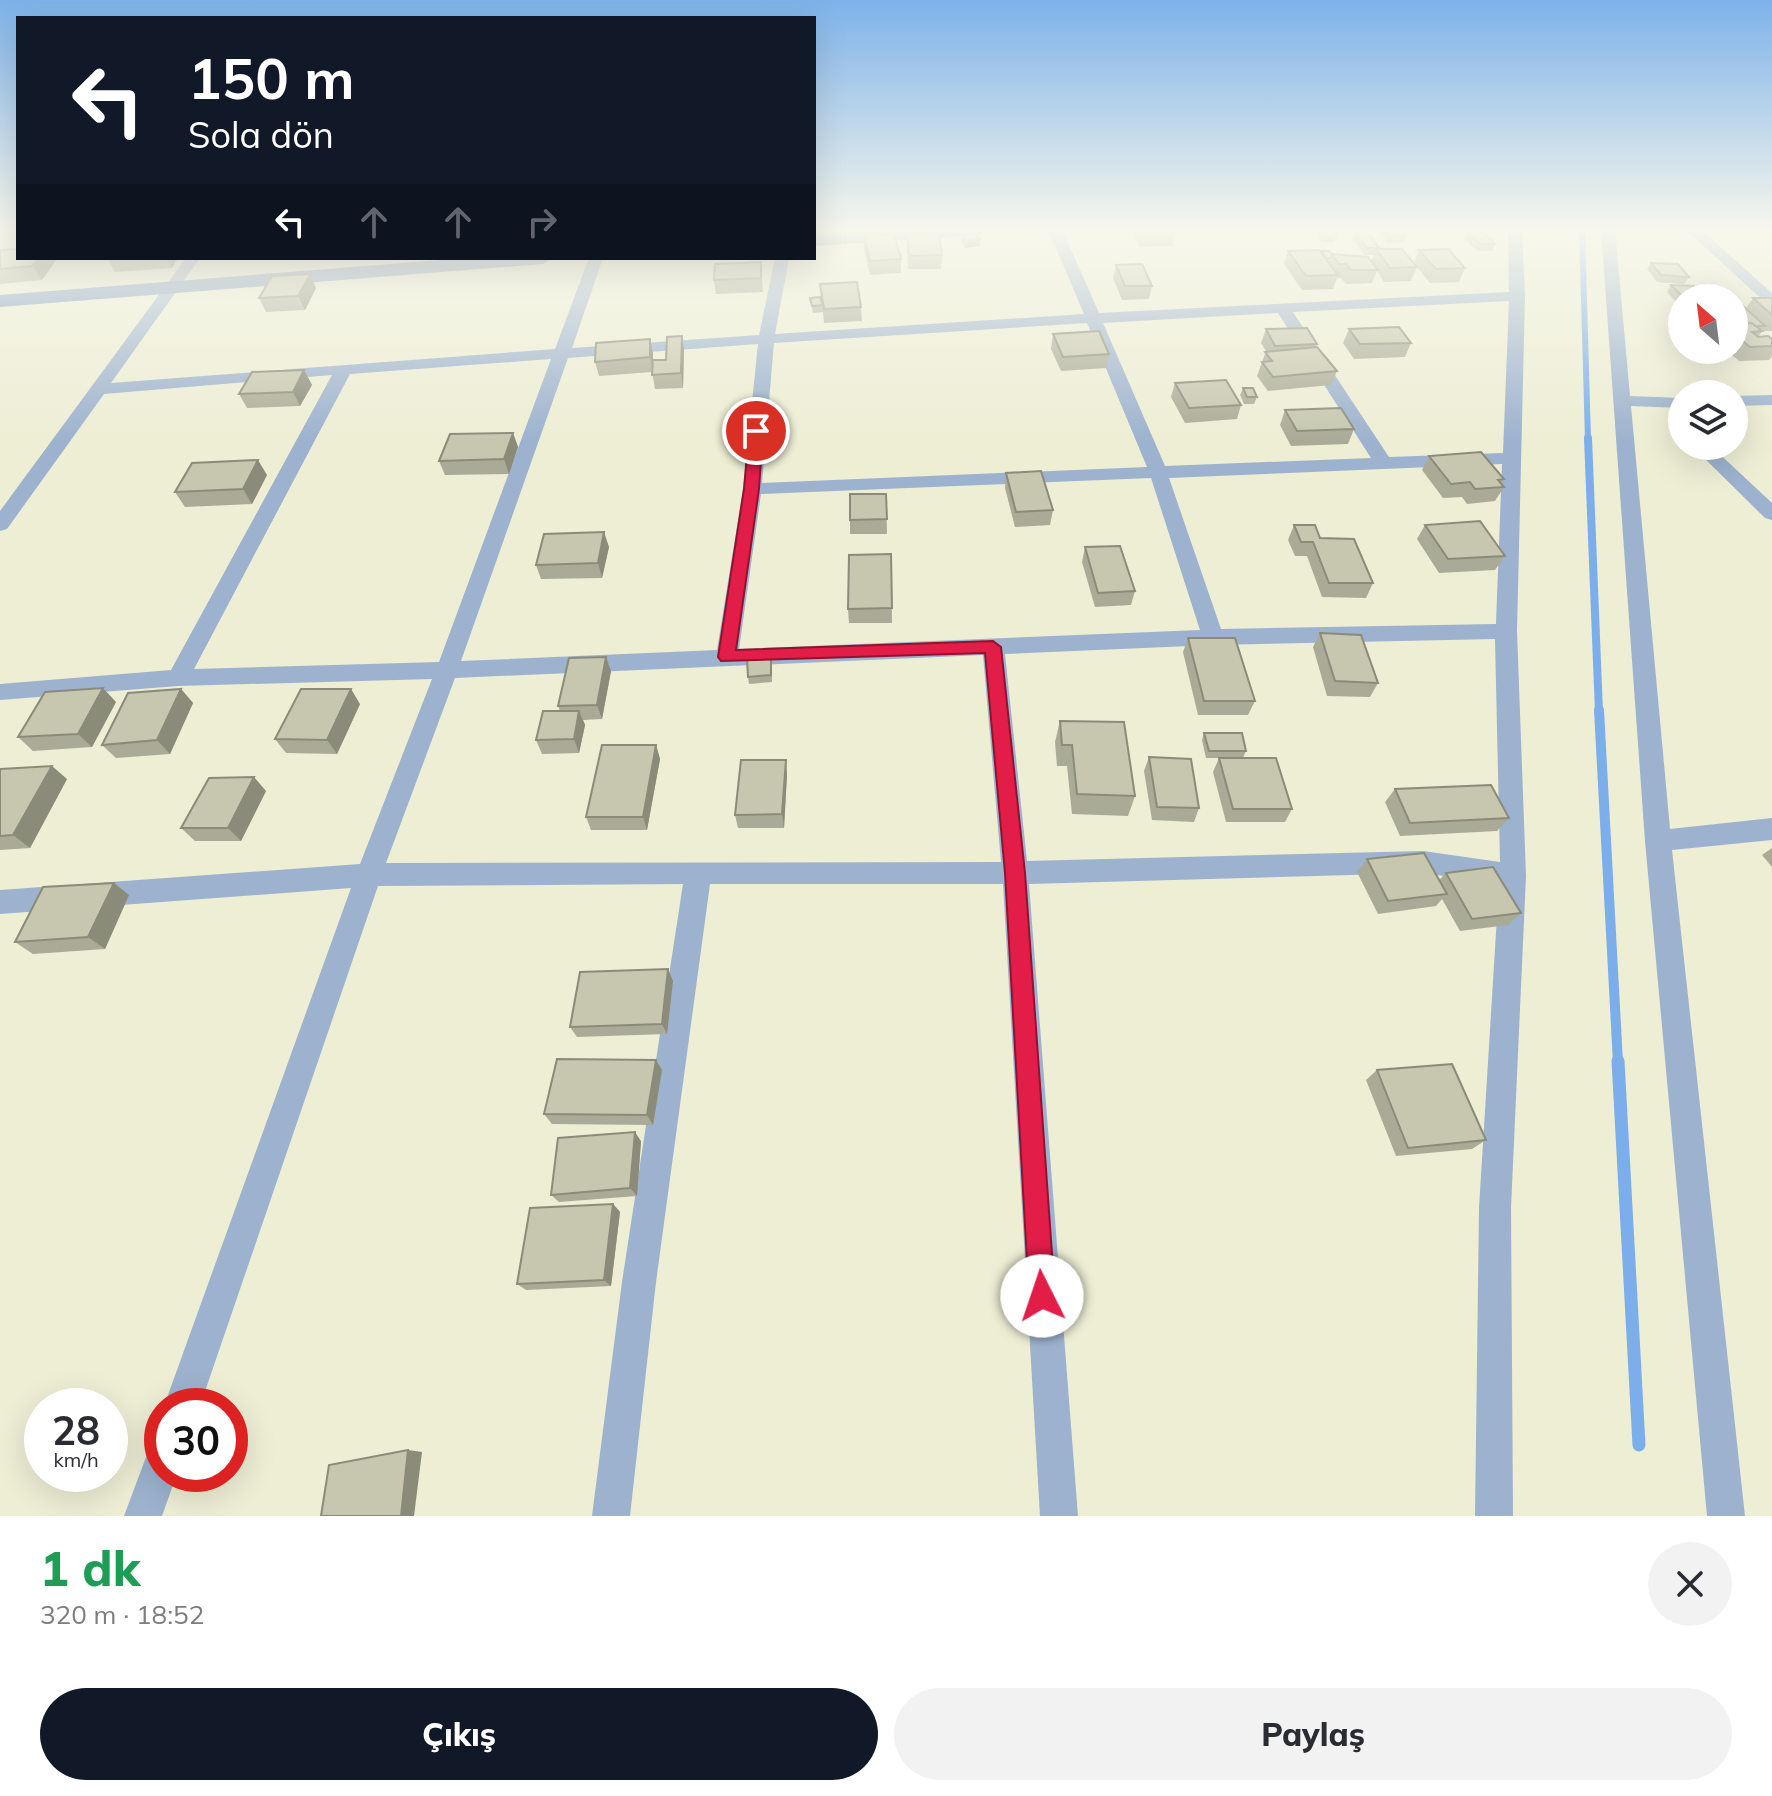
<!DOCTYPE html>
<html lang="tr">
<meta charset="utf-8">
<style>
:root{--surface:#fff;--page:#f2f2f3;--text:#2b2b33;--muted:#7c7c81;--accent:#111827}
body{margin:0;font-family:Mulish,sans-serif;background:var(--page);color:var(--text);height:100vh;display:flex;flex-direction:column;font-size:30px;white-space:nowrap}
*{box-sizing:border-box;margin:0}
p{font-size:26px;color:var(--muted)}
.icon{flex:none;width:44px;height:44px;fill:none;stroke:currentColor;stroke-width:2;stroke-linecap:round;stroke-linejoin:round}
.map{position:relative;height:1516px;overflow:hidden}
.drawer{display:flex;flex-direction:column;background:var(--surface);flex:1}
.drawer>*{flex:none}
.top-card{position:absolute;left:16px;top:16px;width:800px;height:244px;border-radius:0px;box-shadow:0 8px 32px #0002;background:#111827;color:#fff;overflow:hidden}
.needle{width:52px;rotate:332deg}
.controls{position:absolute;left:1668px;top:284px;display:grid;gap:16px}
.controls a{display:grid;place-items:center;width:80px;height:80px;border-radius:50%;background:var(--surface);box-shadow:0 8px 32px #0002;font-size:40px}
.speed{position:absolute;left:24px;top:1388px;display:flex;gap:16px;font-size:40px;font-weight:700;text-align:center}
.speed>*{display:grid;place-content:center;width:104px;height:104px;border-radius:50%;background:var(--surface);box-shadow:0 8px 32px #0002;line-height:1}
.speed small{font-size:20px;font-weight:400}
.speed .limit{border:12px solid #d22;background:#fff;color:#111}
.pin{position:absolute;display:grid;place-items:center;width:68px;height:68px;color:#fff;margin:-34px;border:4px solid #fff;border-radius:50%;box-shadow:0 2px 8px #0007}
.me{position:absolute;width:88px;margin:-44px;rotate:356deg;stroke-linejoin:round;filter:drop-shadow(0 0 6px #0008)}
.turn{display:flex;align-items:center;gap:28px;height:168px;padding:0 40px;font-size:36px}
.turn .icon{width:104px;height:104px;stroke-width:2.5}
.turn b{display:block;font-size:56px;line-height:68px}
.lanes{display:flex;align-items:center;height:76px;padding:0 40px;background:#0003;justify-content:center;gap:40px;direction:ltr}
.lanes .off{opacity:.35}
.round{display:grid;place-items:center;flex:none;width:84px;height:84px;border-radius:42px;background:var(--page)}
.summary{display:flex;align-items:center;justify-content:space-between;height:136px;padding:0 40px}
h1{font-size:48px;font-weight:800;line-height:60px;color:#1e9e55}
.cta{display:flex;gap:16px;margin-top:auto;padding:16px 40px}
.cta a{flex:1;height:92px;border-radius:48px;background:var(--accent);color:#fff;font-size:32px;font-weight:800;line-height:92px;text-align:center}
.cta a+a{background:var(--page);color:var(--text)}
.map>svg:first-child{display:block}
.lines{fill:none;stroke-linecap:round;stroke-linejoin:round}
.stream-far3{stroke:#7caeeb;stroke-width:6}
.stream-far2{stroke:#7caeeb;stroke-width:8}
.stream-far1{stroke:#7caeeb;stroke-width:10}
.stream{stroke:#7caeeb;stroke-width:13}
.street{fill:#9cb2ce;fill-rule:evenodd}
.secondary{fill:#7595be;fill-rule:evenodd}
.wall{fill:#aaab96}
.shaded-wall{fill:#8b8b7a}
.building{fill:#c6c7ae;stroke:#8b8b7a;stroke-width:2}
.route{fill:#e11d48;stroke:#92132f;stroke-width:2}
</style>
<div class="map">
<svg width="1772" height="1516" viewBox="0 0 1772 1516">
<rect width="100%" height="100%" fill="#edeed4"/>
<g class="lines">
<path class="stream-far3" d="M 1582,229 L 1588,440"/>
<path class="stream-far2" d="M 1588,438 L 1599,712"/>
<path class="stream-far1" d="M 1599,710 L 1618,1063"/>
<path class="stream" d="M 1618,1061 L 1639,1445"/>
<path class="street" d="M 1048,229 L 1062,229 L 1099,313 L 1509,292 L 1508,229 L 1522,229 L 1525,296 L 1517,631 L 1526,876 L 1511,1208 L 1513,1516 L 1475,1516 L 1479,1208 L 1499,884 L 1423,873 L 1029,884 L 1078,1516 L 1040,1516 L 1003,884 L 710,884 L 656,1282 L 630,1516 L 592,1516 L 622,1282 L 683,884 L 378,886 L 200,1406 L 164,1406 L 351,888 L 0,914 L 0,890 L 360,864 L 432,679 L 178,686 L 0,700 L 0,684 L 171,670 L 332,375 L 104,394 L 7,529 L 0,531 L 0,511 L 186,258 L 200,258 L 111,383 L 555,349 L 589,258 L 603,258 L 572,348 L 759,335 L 775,258 L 789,258 L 775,334 L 1084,314 ZM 1509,301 L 1503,453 L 1389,457 L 1293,312 ZM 1278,313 L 1371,458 L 1165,466 L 1103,323 ZM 1087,323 L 1147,467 L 762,483 L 774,343 ZM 758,344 L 743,489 L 717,650 L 461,661 L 568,358 ZM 551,359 L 439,662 L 194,669 L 350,374 ZM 1502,464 L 1496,624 L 1221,629 L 1169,478 ZM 1151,478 L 1200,630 L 739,649 L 761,494 ZM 1495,639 L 1500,862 L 1423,851 L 1027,861 L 1005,654 L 1213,645 ZM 983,655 L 1001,862 L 386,863 L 455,678 Z
M 1601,229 L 1615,229 L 1630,396 L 1682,398 L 1682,408 L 1631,406 L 1670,829 L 1772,818 L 1772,840 L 1672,850 L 1745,1516 L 1707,1516 L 1645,841 Z
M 1685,229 L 1700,229 L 1772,293 L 1772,306 L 1767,304 Z
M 1772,395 L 1772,405 L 1734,406 L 1734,396 Z
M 1692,446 L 1711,446 L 1772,503 L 1772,520 L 1765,518 Z
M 162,1443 L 162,1474 L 177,1474 L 162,1516 L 124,1516 L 149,1449 Z"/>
<path class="secondary" d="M 891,229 L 989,229 L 979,235 L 814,246 L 814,234 Z
M 465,258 L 553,258 L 543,264 L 0,307 L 0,295 Z"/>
</g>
<path class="wall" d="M 1132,229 L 1173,229 L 1175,233 L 1172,246 L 1139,247 L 1132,232 Z
M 1314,229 L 1338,229 L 1332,229 L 1337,235 L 1334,242 L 1322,242 Z
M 1343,229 L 1370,229 L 1369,231 L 1345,231 Z
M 1381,229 L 1402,229 L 1406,235 L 1404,242 L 1388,243 L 1380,233 Z
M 1467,231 L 1495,244 L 1492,251 L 1477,251 L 1464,238 Z
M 1355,233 L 1379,249 L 1414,263 L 1419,250 L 1465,268 L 1459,282 L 1430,283 L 1417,267 L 1411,281 L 1384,282 L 1377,271 L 1372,283 L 1346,284 L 1341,278 L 1337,278 L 1333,289 L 1302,290 L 1284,264 L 1288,251 L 1321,252 L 1321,251 L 1332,255 L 1371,262 L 1374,255 L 1365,255 L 1353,239 Z
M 907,234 L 942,255 L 941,269 L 908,269 Z
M 864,236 L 901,259 L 901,273 L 870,275 L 864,249 Z
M 962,236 L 980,239 L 980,246 L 965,248 L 961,242 Z
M 0,250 L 56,260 L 42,280 L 0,284 Z
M 107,258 L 178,258 L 172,268 L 115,272 Z
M 761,262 L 763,292 L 716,294 L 714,280 Z
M 1651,263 L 1689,277 L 1684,284 L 1657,282 L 1647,269 Z
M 1116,265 L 1152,286 L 1149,299 L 1122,300 L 1113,278 Z
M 820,284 L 861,307 L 862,321 L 824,323 L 823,312 L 813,313 L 810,298 L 821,301 Z
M 1671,285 L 1706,298 L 1682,298 L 1682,307 L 1681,307 L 1667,292 Z
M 316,288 L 305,310 L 266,312 L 259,298 Z
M 1753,298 L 1772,298 L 1772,331 L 1763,331 L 1762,329 L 1762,331 L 1758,337 L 1772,339 L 1772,356 L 1769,360 L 1739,361 L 1726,350 L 1734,350 L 1734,324 L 1736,324 L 1734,322 L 1734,304 L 1746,308 Z
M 1266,329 L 1317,344 L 1316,347 L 1337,371 L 1331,385 L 1268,391 L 1257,376 L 1266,351 L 1261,343 Z
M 1349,329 L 1411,343 L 1405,357 L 1354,359 L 1343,343 Z
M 1053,334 L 1109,354 L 1107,368 L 1061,371 L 1051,349 Z
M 682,336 L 684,350 L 683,388 L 655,389 L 652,372 L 599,376 L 595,362 L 653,353 L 653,360 L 666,360 Z
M 304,370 L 312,385 L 300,406 L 247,408 L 239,394 Z
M 1175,383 L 1241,405 L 1237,419 L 1185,423 L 1171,397 Z
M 1243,388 L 1257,397 L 1254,404 L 1244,404 L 1240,395 Z
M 1285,410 L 1354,429 L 1348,444 L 1291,446 L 1280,425 Z
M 513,433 L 518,447 L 509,474 L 445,475 L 439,461 Z
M 1429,456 L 1504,479 L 1501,484 L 1504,487 L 1495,501 L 1467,504 L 1462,497 L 1443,498 L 1422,470 Z
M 1006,473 L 1053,510 L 1050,525 L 1015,527 L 1005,488 Z
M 267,475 L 252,504 L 185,507 L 175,492 Z
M 886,494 L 887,534 L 850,534 L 850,520 Z
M 1294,525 L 1373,583 L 1366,598 L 1322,597 L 1307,556 L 1295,556 L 1288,540 Z
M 1425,525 L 1505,556 L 1495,570 L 1439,573 L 1417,539 Z
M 609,547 L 602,578 L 541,579 L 536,565 Z
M 1085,547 L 1135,591 L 1131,605 L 1095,607 L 1082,562 Z
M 891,554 L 892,623 L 849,623 L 848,609 Z
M 1320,633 L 1378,683 L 1370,697 L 1327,696 L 1313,647 Z
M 1188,638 L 1255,701 L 1248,715 L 1198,715 L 1183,652 Z
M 606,657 L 611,671 L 602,719 L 583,720 L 585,725 L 579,753 L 542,754 L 536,740 L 560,711 L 558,706 Z
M 772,663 L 772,682 L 749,684 L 748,677 Z
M 181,689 L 193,703 L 170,754 L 116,758 L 102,745 Z
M 116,702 L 92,747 L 33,751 L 18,737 Z
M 360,704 L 337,754 L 286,753 L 275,739 Z
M 1060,721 L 1135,796 L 1128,816 L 1072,814 L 1067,766 L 1057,766 L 1055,742 Z
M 1204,733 L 1246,751 L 1243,758 L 1206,758 L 1202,740 Z
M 656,745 L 660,759 L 647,830 L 591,830 L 586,817 Z
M 1149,757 L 1199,808 L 1194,822 L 1152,820 L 1144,771 Z
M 1219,758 L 1292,809 L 1285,822 L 1226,822 L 1213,772 Z
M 0,769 L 67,779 L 30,848 L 0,850 Z
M 787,774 L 784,828 L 738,828 L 735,815 Z
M 1395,789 L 1509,818 L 1497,831 L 1400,836 L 1385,802 Z
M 266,791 L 241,841 L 195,841 L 181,828 Z
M 1772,848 L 1772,867 L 1762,855 Z
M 1367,859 L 1439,880 L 1446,873 L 1521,913 L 1508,925 L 1460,931 L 1442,899 L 1436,906 L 1378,914 L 1357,872 Z
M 129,895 L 105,949 L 33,954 L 15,942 Z
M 668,969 L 673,981 L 667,1034 L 577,1037 L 570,1027 Z
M 656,1060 L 662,1070 L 653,1125 L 552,1124 L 544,1114 Z
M 1377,1070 L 1486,1140 L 1472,1149 L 1396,1156 L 1366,1080 Z
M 641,1141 L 637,1196 L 559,1202 L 551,1195 Z
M 613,1204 L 620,1212 L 611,1286 L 526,1290 L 517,1284 Z"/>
<path class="shaded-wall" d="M 980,239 L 980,246 L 965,248 L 965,241 Z
M 38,258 L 55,258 L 56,260 L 42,280 L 32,266 Z
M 166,258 L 178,258 L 172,268 Z
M 310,274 L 316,288 L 305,310 L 298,296 Z
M 682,336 L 684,350 L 683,388 L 681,373 Z
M 650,339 L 653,353 L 653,372 L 650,357 Z
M 304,370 L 312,385 L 300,406 L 293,392 Z
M 513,433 L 518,447 L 509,474 L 504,459 Z
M 258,460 L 267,475 L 252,504 L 243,489 Z
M 604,532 L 609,547 L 602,578 L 598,563 Z
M 606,657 L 611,671 L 602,719 L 597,705 Z
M 103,688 L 116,702 L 92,747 L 78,734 Z
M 181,689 L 193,703 L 170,754 L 157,740 Z
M 351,689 L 360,704 L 337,754 L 327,740 Z
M 579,711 L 585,725 L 579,753 L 574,739 Z
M 656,745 L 660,759 L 647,830 L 643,817 Z
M 786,760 L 787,774 L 784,828 L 782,814 Z
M 52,766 L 67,779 L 30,848 L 13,835 Z
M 254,777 L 266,791 L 241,841 L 228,828 Z
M 114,883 L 129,895 L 105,949 L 88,937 Z
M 668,969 L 673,981 L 667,1034 L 662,1024 Z
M 656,1060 L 662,1070 L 653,1125 L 647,1115 Z
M 635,1132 L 641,1141 L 637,1196 L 630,1188 Z
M 613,1204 L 620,1212 L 611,1286 L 604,1280 Z
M 408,1450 L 422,1452 L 414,1516 L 401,1516 Z"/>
<path class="building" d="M 1139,229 L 1173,229 L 1175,233 L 1142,234 Z
M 1320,229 L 1332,229 L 1337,235 L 1325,235 Z
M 1384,229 L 1401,229 L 1406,235 L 1390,236 Z
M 1481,230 L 1495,244 L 1481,244 L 1467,231 Z
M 1367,232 L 1379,248 L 1367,248 L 1355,233 Z
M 894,234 L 901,259 L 870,261 L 864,236 Z
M 907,234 L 939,234 L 942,255 L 909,256 Z
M 976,234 L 980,239 L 965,241 L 962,236 Z
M 18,249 L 18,258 L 38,258 L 32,266 L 0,269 L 0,250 Z
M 1376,249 L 1402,249 L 1417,267 L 1390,268 Z
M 1448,249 L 1465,268 L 1436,269 L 1419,250 Z
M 1319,250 L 1338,275 L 1306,276 L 1288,251 Z
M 1321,251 L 1329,251 L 1332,255 L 1331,258 L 1326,258 Z
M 1332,254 L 1368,257 L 1378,270 L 1351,270 L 1346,264 L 1339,264 Z
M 761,262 L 761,278 L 714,280 L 715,264 Z
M 1651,263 L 1678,264 L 1689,277 L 1661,275 Z
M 1142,264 L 1152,286 L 1125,286 L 1116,265 Z
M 310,274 L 298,296 L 259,298 L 272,276 Z
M 857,282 L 861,307 L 824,309 L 820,284 Z
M 1671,285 L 1694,286 L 1706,298 L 1684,298 Z
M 820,297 L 823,305 L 812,306 L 810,298 Z
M 1753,298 L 1772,298 L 1772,315 Z
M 1734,304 L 1741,304 L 1765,326 L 1755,326 L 1752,323 L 1748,323 L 1734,310 Z
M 1752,323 L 1762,331 L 1752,332 L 1758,337 L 1768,336 L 1772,339 L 1772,346 L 1750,347 L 1734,334 L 1734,324 Z
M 1399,327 L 1411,343 L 1360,344 L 1349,329 Z
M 1307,328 L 1317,344 L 1275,346 L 1266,329 Z
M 1099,331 L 1109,354 L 1063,357 L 1053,334 Z
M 682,336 L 681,373 L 652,375 L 653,360 L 666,360 L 667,337 Z
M 650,339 L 650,357 L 595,362 L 596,343 Z
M 1317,347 L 1337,371 L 1273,377 L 1262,362 L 1272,361 L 1265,352 Z
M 304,370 L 293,392 L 239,394 L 252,372 Z
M 1226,380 L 1241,405 L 1189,408 L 1175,383 Z
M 1243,388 L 1253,388 L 1257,397 L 1247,397 Z
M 1341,408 L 1354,429 L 1297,431 L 1285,410 Z
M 513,433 L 504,459 L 439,461 L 450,434 Z
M 1481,452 L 1504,479 L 1498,480 L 1504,487 L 1475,489 L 1470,482 L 1451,484 L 1429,456 Z
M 258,460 L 243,489 L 175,492 L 192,463 Z
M 1041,471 L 1053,510 L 1016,512 L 1006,473 Z
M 850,494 L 886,494 L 887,519 L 850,520 Z
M 1480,521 L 1505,556 L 1448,559 L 1425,525 Z
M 1294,525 L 1315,525 L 1320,538 L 1354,539 L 1373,583 L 1329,583 L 1313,542 L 1301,542 Z
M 604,532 L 598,563 L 536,565 L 544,534 Z
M 1120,546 L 1135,591 L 1098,593 L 1085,547 Z
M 891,554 L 892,608 L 848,609 L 849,555 Z
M 1320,633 L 1361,635 L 1378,683 L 1335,681 Z
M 1188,638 L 1235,638 L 1255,701 L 1204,701 Z
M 771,656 L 771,675 L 748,677 L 747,659 Z
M 606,657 L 597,705 L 558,706 L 569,658 Z
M 103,688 L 78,734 L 18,737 L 45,692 Z
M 181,689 L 157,740 L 102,745 L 128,693 Z
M 301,689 L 351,689 L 327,740 L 275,739 Z
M 543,711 L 579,711 L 574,739 L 536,740 Z
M 1060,721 L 1124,722 L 1135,796 L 1077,794 L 1072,745 L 1062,745 Z
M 1204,733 L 1242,733 L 1246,751 L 1209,751 Z
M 602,745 L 656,745 L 643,817 L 586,817 Z
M 1149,757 L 1191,759 L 1199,808 L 1157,807 Z
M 1219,758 L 1276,758 L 1292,809 L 1233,809 Z
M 741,760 L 786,760 L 782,814 L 735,815 Z
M 52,766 L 13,835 L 0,836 L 0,769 Z
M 254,777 L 228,828 L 181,828 L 209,778 Z
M 1491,785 L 1509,818 L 1410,823 L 1395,789 Z
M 1424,853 L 1447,894 L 1388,901 L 1367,859 Z
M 1493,867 L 1521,913 L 1472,919 L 1446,873 Z
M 114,883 L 88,937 L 15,942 L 43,887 Z
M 668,969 L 662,1024 L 570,1027 L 580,972 Z
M 557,1059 L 656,1060 L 647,1115 L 544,1114 Z
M 1452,1064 L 1486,1140 L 1408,1148 L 1377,1070 Z
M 635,1132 L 630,1188 L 551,1195 L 558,1138 Z
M 613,1204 L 604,1280 L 517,1284 L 530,1208 Z
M 408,1450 L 401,1516 L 321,1516 L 329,1465 Z"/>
<linearGradient id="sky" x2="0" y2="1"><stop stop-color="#7db2e9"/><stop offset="0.52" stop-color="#f7f7ec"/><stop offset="1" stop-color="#f7f7ec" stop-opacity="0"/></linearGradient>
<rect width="1772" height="441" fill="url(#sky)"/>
<path class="route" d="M 756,427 L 763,431 L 759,489 L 736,650 L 993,641 L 1001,647 L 1025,873 L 1055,1296 L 1051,1305 L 1042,1309 L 1033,1305 L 1029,1296 L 1005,873 L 985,653 L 721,661 L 718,657 L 744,489 L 749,431 Z"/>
</svg>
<div class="controls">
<a><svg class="needle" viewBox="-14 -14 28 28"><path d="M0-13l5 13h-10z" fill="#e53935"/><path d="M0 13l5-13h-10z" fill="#7c7c81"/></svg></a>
<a><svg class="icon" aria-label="layers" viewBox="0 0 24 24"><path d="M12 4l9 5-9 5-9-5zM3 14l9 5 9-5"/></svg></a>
</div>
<div class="speed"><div>28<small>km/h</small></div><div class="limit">30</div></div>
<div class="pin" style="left:756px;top:431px;background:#d93025"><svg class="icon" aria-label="arrive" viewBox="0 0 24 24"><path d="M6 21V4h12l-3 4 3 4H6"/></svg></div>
<svg class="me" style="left:1042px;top:1296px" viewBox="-20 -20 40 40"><circle r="19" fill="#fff"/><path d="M0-13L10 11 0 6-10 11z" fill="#e11d48"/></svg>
<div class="top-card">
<div class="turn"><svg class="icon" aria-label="left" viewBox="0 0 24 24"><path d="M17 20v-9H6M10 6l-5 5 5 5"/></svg><div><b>150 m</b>Sola dön</div></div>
<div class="lanes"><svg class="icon" aria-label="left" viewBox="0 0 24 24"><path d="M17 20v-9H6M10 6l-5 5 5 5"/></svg><svg class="icon off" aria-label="ahead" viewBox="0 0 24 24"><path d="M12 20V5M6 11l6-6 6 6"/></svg><svg class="icon off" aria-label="ahead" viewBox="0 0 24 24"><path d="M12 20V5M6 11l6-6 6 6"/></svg><svg class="icon off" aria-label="right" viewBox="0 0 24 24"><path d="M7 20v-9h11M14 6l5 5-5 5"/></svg></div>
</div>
</div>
<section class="drawer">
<div class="summary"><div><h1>1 dk</h1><p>320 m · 18:52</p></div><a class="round"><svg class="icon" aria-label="close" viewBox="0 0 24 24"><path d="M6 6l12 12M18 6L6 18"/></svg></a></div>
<div class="cta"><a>Çıkış</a><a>Paylaş</a></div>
</section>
